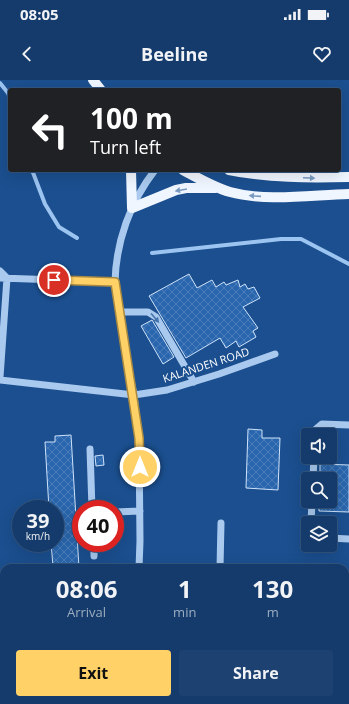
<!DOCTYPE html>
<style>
:root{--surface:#143b6b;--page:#1d4271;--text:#f1f3f6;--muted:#9dadc1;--line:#33557e;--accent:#ffd166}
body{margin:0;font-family:"Open Sans",sans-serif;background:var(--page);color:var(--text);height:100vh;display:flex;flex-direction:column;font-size:15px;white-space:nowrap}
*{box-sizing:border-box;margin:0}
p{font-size:13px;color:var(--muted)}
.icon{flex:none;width:22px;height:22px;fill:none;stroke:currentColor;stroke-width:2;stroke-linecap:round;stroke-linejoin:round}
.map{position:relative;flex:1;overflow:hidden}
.details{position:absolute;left:0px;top:484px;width:349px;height:140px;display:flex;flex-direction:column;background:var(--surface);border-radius:12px 12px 0 0;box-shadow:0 4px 16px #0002,0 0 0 1px var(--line)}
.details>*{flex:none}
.banner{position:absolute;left:8px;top:8px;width:333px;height:84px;border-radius:4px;box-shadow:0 4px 16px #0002,0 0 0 1px var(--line);background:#202124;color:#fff;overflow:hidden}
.fabs{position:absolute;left:301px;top:348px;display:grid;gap:8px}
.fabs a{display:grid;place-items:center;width:36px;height:36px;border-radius:4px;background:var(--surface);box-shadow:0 4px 16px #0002,0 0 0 1px var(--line);font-size:20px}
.speed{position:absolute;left:12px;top:420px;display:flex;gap:8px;font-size:20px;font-weight:700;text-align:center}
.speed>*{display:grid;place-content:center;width:52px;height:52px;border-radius:50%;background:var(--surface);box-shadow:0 4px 16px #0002,0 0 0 1px var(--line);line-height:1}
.speed small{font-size:10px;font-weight:400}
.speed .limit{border:6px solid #d22;background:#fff;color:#111}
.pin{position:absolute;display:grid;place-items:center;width:34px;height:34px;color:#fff;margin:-17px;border:2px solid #fff;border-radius:50%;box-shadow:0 1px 4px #0007}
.me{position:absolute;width:44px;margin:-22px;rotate:0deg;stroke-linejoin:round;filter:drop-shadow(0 0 3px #0008)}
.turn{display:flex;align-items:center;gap:14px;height:84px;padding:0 16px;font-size:18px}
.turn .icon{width:52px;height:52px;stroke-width:2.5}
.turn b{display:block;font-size:28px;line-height:34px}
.eta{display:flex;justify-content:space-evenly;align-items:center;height:68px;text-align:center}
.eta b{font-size:24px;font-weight:700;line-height:28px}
.primary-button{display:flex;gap:8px;margin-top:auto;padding:8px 16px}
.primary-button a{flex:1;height:46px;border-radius:4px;background:var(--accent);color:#111;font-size:16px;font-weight:700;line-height:46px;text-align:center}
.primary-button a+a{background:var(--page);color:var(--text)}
.status{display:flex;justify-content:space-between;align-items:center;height:28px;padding:0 20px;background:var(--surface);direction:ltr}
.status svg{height:11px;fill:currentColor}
header{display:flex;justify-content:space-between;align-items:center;height:52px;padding:0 16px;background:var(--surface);font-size:18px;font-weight:700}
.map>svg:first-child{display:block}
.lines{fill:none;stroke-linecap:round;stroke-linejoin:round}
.stream{stroke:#9cc4f0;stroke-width:4}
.building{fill:url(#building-cross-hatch);stroke:#cfe3fa}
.minor{stroke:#a9c9ee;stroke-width:7}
.major{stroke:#f0f6ff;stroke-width:10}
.oneway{fill:#7b9ac1}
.oneway2{fill:#4674ac}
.route-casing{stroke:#a68842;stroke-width:10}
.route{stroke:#ffd166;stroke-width:7}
.labels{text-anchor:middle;stroke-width:4;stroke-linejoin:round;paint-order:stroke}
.street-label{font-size:11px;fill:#fff;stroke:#1b4f8f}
</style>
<div class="status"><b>08:05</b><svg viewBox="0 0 49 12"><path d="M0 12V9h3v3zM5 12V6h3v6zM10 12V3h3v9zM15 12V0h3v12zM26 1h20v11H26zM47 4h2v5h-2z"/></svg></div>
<header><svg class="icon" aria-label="back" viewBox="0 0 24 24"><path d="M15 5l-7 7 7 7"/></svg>Beeline<svg class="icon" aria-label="heart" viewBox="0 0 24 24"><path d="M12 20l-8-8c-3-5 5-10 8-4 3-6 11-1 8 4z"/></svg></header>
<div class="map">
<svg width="349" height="624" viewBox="0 0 349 624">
<defs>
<pattern id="building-cross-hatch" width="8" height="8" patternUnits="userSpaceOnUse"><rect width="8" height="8" fill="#2a66ad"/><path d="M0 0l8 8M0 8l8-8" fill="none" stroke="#4a7db9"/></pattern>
</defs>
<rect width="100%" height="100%" fill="#1b4f8f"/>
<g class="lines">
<path class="stream" d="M 0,3 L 8,13 L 10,18
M 32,90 L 45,124 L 59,147 L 77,158
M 152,173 L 281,159 L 301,159 L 349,184"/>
</g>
<path class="building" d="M 189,194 L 197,208 L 212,200 L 216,207 L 224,202 L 226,205 L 238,200 L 240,207 L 245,204 L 248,209 L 254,207 L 260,218 L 243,227 L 258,248 L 253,251 L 256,257 L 239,267 L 236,261 L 226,268 L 220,258 L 186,278 L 149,216 Z
M 152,240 L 174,277 L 163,284 L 141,246 Z
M 248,349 L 262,350 L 262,358 L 280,358 L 278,410 L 246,408 Z
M 71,355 L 79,488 L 63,488 L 63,486 L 53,486 L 51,463 L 55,463 L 55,429 L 49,429 L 45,362 L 55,362 L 55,356 Z
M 103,375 L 104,385 L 96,386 L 95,376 Z
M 320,384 L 349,385 L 349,432 L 319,431 L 319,421 L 330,421 L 330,399 L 320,399 Z"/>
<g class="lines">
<path class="minor" d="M 0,191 L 7,198 L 0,297
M 0,198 L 115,202
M 119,232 L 148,232 L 156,237 L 194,302
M 0,300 L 134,315 L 167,310 L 219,294 L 275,274
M 314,355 L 316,349 L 322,344 L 349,345
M 90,369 L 92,429
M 313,399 L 314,377
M 115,432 L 140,431
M 311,443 L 312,421
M 330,458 L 349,459
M 94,463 L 94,476
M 139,488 L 140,461 L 139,358 L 134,315 L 125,273 L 115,202 C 116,162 130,122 155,90
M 220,488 L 221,443
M 0,541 L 4,541
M 345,567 L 349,567
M 87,620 L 87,624
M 135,624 L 135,620"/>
<path class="major" d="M 93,0 L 101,10
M 131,90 L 132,128 L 176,110 L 186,108 L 216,108
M 183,90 C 198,98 213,107 230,112 C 267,122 311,115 349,114
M 229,90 C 268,98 309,98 349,97"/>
</g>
<defs><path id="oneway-solid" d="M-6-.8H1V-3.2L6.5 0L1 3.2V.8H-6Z"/></defs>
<g class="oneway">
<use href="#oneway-solid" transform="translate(309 98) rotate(2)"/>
<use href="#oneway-solid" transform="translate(181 110) rotate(170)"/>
<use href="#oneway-solid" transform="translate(255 116) rotate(-176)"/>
</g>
<use class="oneway2" href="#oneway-solid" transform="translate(155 238) rotate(49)"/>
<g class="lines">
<defs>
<path id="route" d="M 54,200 L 115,202 L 139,358 L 140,387"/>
</defs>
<use href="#route" class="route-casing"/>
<use href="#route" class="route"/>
</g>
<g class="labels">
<g class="street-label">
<text transform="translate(206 285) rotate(-18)" y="4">KALANDEN ROAD</text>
</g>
</g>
</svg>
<div class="fabs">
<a><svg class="icon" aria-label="sound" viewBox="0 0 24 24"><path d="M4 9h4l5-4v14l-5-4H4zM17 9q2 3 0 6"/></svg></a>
<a><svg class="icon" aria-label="search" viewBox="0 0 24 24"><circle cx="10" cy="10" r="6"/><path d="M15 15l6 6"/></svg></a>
<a><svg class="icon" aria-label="layers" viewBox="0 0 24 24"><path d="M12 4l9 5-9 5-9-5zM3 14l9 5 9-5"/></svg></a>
</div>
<div class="speed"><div>39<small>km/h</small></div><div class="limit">40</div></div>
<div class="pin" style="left:54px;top:200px;background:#d93025"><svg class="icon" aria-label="arrive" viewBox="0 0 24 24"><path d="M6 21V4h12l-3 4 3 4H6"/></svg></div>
<svg class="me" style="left:140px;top:387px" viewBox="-20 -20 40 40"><circle r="17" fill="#ffd166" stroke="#fff" stroke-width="3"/><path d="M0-11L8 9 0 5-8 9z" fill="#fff"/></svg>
<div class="banner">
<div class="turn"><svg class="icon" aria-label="left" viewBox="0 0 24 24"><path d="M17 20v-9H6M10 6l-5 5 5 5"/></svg><div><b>100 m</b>Turn left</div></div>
</div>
<section class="details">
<div class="eta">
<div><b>08:06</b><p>Arrival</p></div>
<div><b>1</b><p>min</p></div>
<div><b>130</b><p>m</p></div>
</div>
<div class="primary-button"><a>Exit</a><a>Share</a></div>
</section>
</div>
